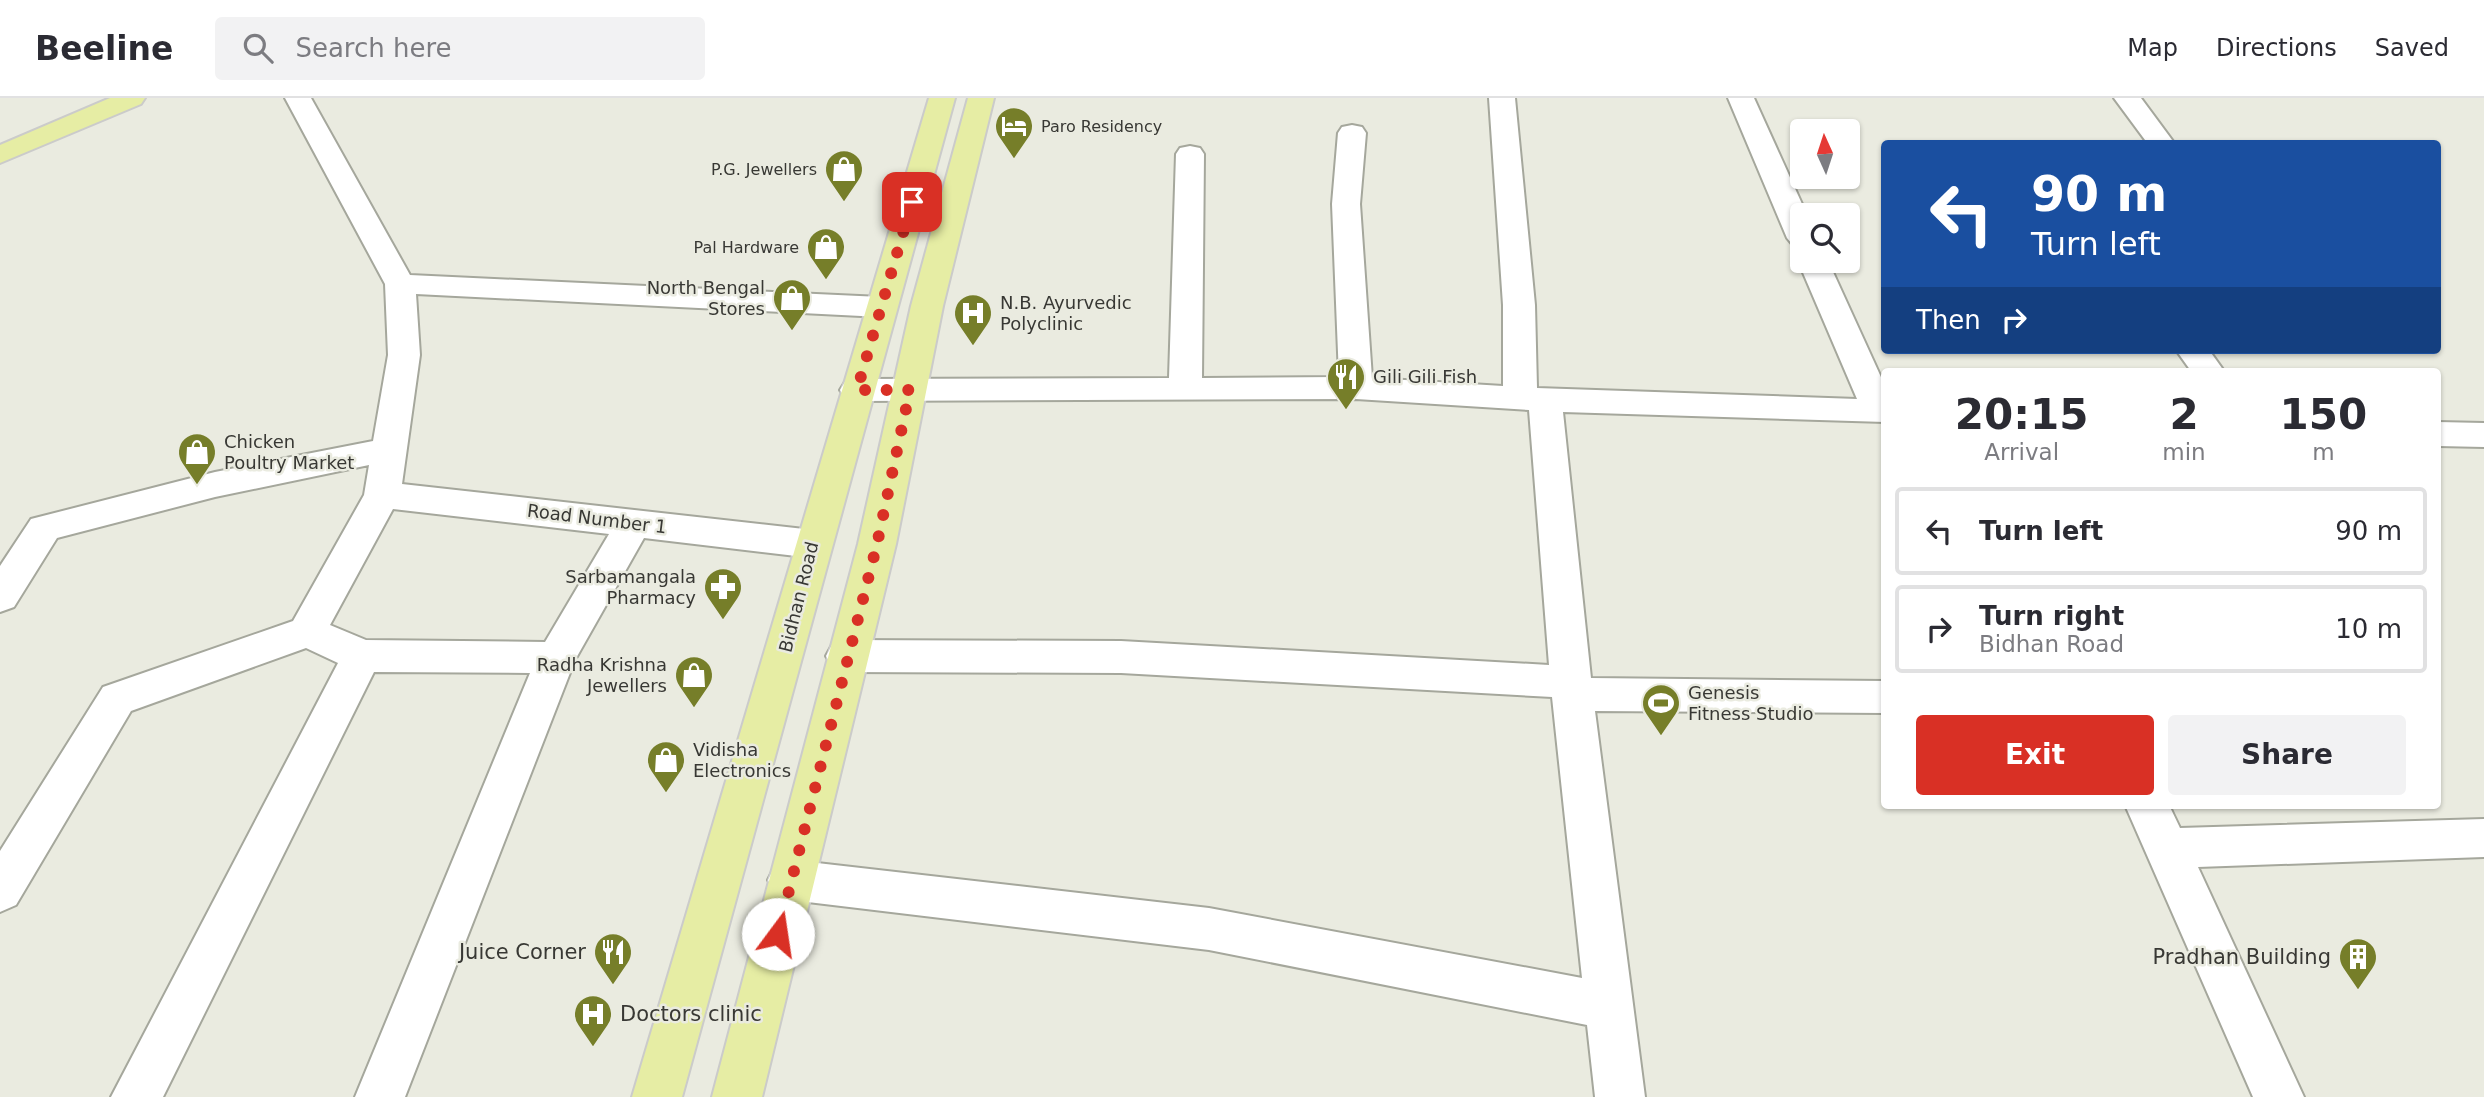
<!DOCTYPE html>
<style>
:root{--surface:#fff;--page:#f2f2f3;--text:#2b2b33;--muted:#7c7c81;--line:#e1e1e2;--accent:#d93025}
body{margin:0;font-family:"DejaVu Sans",sans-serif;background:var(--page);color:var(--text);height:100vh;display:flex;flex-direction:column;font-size:26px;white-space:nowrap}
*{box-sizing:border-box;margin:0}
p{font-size:23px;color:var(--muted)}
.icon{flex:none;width:38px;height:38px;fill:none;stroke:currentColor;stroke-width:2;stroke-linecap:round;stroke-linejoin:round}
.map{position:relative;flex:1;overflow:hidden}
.details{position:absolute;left:1881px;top:270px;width:560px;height:441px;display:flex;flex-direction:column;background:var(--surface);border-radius:7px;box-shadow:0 2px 5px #0004}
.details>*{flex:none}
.guide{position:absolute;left:1881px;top:42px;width:560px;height:214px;border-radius:7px;box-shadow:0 2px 5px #0004;background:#1a4fa0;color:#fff;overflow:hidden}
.needle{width:46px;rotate:357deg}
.tools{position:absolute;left:1790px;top:21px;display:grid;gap:14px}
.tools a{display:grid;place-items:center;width:70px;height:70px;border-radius:7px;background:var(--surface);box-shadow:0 2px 5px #0004;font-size:35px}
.pin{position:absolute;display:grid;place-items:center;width:60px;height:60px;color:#fff;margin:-30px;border-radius:14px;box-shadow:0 4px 10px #0006}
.me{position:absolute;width:77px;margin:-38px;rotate:14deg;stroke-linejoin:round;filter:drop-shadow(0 0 5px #0008)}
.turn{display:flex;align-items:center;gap:24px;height:147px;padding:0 35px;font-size:32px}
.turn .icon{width:91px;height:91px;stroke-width:2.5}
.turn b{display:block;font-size:49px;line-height:60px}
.then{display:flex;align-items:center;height:66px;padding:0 35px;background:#0003;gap:14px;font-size:26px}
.eta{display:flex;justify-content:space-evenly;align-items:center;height:119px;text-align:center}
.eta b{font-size:42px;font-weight:600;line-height:49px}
.cta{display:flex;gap:14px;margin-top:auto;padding:14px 35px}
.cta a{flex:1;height:80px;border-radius:7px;background:var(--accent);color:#fff;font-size:28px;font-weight:600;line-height:80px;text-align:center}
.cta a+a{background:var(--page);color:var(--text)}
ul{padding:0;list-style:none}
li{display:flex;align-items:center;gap:21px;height:88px;margin:0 14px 10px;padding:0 21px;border:4px solid var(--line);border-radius:7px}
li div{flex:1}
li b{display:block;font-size:26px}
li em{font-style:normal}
header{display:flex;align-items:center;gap:42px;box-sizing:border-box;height:98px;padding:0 35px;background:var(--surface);border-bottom:2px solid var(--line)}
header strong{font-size:33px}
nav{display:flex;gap:38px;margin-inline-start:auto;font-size:24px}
.search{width:490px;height:63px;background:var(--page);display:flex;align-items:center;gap:18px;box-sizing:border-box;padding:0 24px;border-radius:7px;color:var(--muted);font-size:26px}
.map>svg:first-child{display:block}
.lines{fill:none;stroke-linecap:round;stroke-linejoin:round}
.minor-casing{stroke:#a5a79c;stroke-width:4}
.major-casing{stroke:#cbcbca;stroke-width:4}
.minor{fill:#fff;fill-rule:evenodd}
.major{fill:#e6eda4;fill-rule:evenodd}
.route{stroke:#d93025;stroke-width:12;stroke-dasharray:0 21.6}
.labels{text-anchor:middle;stroke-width:5;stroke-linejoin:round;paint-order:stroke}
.far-poi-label{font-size:16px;fill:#383834;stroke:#eaebe0;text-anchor:end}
.poi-label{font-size:18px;fill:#383834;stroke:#eaebe0;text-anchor:start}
.street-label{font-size:18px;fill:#383834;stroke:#eaebe0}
.near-poi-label{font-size:21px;fill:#383834;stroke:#eaebe0;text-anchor:end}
</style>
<header>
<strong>Beeline</strong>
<div class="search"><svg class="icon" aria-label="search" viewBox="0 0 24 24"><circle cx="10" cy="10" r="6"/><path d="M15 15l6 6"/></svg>Search here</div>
<nav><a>Map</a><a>Directions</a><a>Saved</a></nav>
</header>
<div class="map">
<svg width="2484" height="999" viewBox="0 0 2484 999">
<rect width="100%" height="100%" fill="#eaebe0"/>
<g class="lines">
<defs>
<path id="minor" d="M 285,0 L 311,0 L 410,177 L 881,199 L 892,202 L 897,209 L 892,216 L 881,219 L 416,196 L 420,257 L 402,386 L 813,432 L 826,436 L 832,446 L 826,456 L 813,460 L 644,440 L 575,562 L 405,999 L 355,999 L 530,575 L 374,574 L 163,999 L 111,999 L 338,565 L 306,550 L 131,613 L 16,807 L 0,814 L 0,753 L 103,589 L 293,523 L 364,397 L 369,367 L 215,399 L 57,440 L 14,509 L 0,514 L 0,468 L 31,421 L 215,374 L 373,343 L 388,257 L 385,186 ZM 393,411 L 609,436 L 545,544 L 366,542 L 330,527 Z
M 1489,0 L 1515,0 L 1535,207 L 1537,290 L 1857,301 L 1798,163 L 1802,157 L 1802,163 L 1828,163 L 1885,288 L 1885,324 L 1563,314 L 1591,580 L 1885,583 L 1885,615 L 1595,613 L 1645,999 L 1595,999 L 1587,927 L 1209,852 L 791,802 L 775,796 L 768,782 L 775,768 L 791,762 L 1209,810 L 1582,880 L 1552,599 L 1121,575 L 846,574 L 832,569 L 826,558 L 832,547 L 846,542 L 1121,543 L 1549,567 L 1529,312 L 1356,301 L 857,303 L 845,300 L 840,292 L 845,284 L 857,281 L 1169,280 L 1176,56 L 1180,50 L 1190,48 L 1200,50 L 1204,56 L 1202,280 L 1339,279 L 1332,106 L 1338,35 L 1342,29 L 1352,27 L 1362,29 L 1366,35 L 1360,106 L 1372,280 L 1503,288 L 1503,207 Z
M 1728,0 L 1754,0 L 1807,117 L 1802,117 L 1802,149 L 1792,146 L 1787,140 Z
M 2114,0 L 2141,0 L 2175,46 L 2148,46 Z
M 2176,252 L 2209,252 L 2224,273 L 2191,273 Z
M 2438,324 L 2484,325 L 2484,349 L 2438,348 Z
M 2125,707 L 2169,707 L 2180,730 L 2484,721 L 2484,759 L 2198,769 L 2304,999 L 2253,999 Z"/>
<path id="major" d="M 110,0 L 145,0 L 141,6 L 0,65 L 0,47 Z
M 929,0 L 955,0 L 682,999 L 632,999 Z
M 968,0 L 994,0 L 943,208 L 896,446 L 762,999 L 712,999 L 858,446 L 911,208 Z"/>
</defs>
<use href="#minor" class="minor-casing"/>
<use href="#major" class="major-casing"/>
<use href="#minor" class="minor"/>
<use href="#major" class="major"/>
</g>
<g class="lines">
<path class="route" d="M 778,836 L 877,446 L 910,292 L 857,292 L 912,104"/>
</g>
<defs>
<symbol id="hotel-pin" viewBox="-11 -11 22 30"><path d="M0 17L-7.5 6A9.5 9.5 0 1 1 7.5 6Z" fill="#767e29" stroke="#eaebe0"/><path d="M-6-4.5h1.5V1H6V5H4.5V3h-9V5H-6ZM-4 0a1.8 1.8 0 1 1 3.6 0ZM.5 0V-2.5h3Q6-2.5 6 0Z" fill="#fff"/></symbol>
<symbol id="shop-pin" viewBox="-11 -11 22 30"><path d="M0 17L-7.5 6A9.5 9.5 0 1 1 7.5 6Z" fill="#767e29" stroke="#eaebe0"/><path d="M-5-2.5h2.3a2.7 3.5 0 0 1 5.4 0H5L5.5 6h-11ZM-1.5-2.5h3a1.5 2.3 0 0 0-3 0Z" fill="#fff"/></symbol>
<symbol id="hospital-pin" viewBox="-11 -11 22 30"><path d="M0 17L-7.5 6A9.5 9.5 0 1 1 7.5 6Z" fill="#767e29" stroke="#eaebe0"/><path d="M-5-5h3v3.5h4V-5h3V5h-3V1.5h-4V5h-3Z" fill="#fff"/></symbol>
<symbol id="restaurant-pin" viewBox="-11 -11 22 30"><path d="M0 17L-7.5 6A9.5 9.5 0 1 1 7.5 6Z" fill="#767e29" stroke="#eaebe0"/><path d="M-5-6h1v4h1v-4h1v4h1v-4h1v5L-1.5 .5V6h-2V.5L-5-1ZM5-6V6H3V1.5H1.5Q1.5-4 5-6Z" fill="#fff"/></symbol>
<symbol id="pharmacy-pin" viewBox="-11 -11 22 30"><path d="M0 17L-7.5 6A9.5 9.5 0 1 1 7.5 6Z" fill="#767e29" stroke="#eaebe0"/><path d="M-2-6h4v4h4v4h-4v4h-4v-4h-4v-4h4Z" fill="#fff"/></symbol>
<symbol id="stadium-pin" viewBox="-11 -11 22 30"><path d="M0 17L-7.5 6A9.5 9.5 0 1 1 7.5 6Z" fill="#767e29" stroke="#eaebe0"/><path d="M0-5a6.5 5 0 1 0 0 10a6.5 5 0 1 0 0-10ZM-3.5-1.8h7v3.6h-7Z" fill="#fff"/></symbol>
<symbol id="building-pin" viewBox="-11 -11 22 30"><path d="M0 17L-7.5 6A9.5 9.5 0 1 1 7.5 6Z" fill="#767e29" stroke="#eaebe0"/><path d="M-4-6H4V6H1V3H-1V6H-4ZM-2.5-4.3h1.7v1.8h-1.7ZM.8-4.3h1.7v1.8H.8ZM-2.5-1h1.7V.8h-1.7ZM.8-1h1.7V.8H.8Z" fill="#fff"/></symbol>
</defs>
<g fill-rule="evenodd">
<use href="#hotel-pin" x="992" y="6" width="44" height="60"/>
<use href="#shop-pin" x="822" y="49" width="44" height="60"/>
<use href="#shop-pin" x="804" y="127" width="44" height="60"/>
<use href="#shop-pin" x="770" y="178" width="44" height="60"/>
<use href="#hospital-pin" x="951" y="193" width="44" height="60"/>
<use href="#restaurant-pin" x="1324" y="257" width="44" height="60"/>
<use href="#shop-pin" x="175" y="332" width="44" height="60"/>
<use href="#pharmacy-pin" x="701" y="467" width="44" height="60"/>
<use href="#shop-pin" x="672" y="555" width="44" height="60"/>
<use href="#stadium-pin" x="1639" y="583" width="44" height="60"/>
<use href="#shop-pin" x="644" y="640" width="44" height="60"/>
<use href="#restaurant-pin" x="591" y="832" width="44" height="60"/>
<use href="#building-pin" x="2336" y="837" width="44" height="60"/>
<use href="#hospital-pin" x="571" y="894" width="44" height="60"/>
</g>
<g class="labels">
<g class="far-poi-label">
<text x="1041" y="34" text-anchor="start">Paro Residency</text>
<text x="817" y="77">P.G. Jewellers</text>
<text x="799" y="155">Pal Hardware</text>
</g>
<g class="poi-label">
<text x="765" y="196" text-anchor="end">North Bengal<tspan x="765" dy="21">Stores</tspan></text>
<text x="1000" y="211">N.B. Ayurvedic<tspan x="1000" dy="21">Polyclinic</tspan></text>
<text x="1373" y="285">Gili Gili Fish</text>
<text x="224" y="350">Chicken<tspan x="224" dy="21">Poultry Market</tspan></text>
<text x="696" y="485" text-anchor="end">Sarbamangala<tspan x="696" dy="21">Pharmacy</tspan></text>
<text x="667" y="573" text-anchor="end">Radha Krishna<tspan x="667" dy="21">Jewellers</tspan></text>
<text x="1688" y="601">Genesis<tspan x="1688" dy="21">Fitness Studio</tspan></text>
<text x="693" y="658">Vidisha<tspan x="693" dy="21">Electronics</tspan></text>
</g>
<g class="street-label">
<text transform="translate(597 421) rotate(7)" y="6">Road Number 1</text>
<text transform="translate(799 499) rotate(-76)" y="6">Bidhan Road</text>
</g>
<g class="near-poi-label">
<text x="586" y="861">Juice Corner</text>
<text x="2331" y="866">Pradhan Building</text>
<text x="620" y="923" text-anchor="start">Doctors clinic</text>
</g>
</g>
</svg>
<div class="tools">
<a><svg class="needle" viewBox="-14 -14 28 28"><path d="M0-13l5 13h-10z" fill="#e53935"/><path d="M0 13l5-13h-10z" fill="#7c7c81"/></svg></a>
<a><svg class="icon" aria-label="search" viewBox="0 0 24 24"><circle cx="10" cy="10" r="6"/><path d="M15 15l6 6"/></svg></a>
</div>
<div class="pin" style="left:912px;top:104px;background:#d93025"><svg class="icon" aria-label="arrive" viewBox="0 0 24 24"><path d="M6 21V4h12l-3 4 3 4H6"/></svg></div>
<svg class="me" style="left:778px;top:836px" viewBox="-20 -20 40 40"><circle r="19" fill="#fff"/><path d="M0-13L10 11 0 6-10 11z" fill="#d93025"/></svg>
<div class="guide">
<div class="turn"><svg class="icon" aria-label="left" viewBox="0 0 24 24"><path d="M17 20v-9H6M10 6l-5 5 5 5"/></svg><div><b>90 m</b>Turn left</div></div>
<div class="then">Then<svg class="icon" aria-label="right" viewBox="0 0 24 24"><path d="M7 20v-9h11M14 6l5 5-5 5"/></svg></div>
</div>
<section class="details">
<div class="eta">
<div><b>20:15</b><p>Arrival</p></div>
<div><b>2</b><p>min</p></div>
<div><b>150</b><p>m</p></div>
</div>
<ul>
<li><svg class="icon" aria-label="left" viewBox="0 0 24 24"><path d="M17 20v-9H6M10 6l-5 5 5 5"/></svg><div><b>Turn left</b></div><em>90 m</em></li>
<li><svg class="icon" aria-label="right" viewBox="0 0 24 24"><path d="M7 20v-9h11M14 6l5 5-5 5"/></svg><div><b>Turn right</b><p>Bidhan Road</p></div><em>10 m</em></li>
</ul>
<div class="cta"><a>Exit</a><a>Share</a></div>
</section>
</div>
